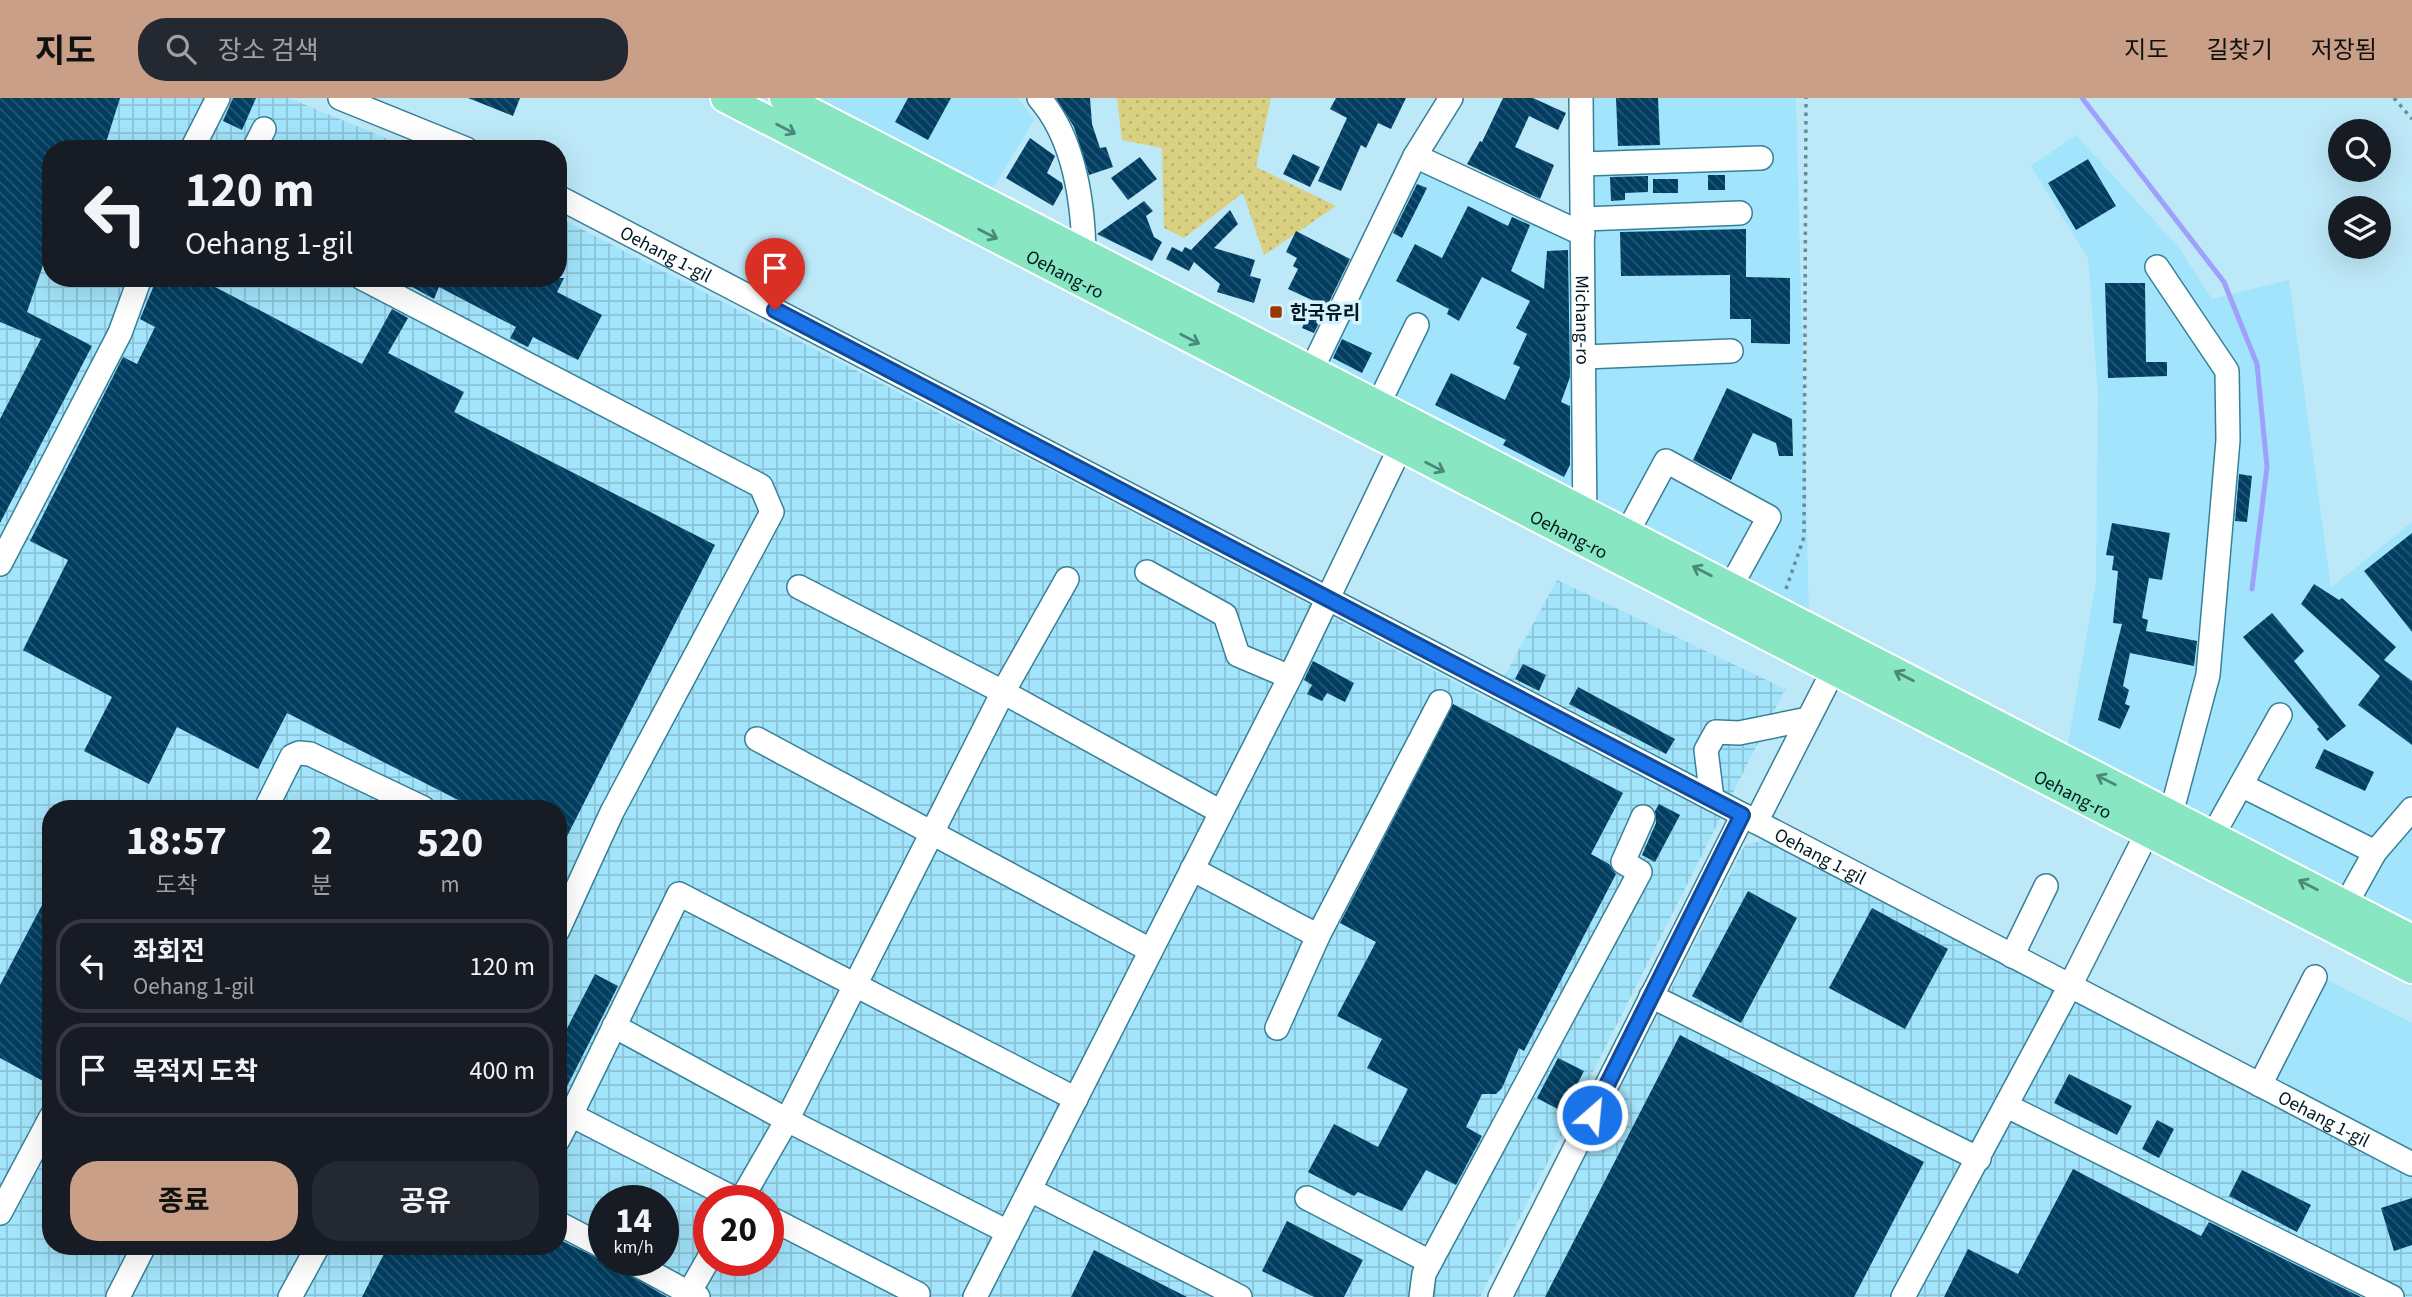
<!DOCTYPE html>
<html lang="ko">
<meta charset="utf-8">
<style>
:root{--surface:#171b24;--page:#242831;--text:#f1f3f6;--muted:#9ea1a6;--line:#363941;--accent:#ca9f87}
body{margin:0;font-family:"Source Sans 3","Noto Sans KR",sans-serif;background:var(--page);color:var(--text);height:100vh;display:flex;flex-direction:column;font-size:26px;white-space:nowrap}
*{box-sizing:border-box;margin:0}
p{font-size:23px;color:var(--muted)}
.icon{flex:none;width:38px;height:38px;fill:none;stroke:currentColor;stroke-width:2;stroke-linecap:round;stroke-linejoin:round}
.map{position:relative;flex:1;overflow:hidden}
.sheet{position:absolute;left:42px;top:702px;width:525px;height:455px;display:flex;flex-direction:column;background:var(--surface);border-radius:28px;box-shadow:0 7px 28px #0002}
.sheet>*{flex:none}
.top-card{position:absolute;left:42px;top:42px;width:525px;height:147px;border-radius:28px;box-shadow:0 7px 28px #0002;background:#171b24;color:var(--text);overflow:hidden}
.tools{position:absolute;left:2328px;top:21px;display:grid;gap:14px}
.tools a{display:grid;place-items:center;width:63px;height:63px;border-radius:50%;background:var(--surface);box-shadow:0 7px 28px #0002;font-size:35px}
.speed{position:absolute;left:588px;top:1087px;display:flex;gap:14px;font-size:35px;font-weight:700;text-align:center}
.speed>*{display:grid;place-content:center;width:91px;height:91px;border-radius:50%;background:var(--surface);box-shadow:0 7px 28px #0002;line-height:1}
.speed small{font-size:18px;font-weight:400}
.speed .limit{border:10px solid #d22;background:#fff;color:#111}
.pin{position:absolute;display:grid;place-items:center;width:60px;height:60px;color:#fff;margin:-72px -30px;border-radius:50% 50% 50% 0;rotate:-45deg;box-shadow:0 0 7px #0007}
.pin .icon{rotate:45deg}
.me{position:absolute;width:77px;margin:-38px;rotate:27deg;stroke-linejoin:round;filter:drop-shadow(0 0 5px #0008)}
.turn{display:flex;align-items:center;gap:24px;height:147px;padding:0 28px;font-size:32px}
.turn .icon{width:91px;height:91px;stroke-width:2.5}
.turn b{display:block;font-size:49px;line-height:60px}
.eta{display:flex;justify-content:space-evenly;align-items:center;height:119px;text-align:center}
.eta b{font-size:42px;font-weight:700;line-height:49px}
.cta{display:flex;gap:14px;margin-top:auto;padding:14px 28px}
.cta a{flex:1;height:80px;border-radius:28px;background:var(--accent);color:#111;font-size:28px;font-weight:700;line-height:80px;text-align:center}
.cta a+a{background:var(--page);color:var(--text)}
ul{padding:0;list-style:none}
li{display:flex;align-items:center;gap:21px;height:94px;margin:0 14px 10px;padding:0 14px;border:4px solid var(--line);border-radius:28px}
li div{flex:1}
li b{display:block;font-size:26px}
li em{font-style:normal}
header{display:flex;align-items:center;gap:42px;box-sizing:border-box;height:98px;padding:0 35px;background:var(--accent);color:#111}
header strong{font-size:33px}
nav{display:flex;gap:38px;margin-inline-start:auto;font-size:24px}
.search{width:490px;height:63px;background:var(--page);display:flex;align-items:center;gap:18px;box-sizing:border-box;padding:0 24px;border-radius:28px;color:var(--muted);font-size:26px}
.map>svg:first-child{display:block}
.built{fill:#a2e4fb}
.industrial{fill:url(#industrial-grid);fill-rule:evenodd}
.grass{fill:url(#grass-dots)}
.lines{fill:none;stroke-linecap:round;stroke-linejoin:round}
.stream{stroke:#9fa0fc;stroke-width:5}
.building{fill:url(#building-back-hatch)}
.minor-casing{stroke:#368198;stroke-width:26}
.major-casing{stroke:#fff;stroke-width:32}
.path{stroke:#688b98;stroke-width:3.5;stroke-dasharray:3.5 5;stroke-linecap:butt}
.minor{stroke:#fff;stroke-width:23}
.major{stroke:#88e6c2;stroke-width:28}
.oneway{stroke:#4b8a7a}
.route-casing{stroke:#114b97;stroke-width:18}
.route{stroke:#1a73e8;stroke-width:12}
.poi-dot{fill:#9b3800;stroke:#d6f3fd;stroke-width:2.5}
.labels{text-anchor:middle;stroke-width:7;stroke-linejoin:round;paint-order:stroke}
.street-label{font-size:19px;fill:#001922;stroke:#d6f3fd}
.poi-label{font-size:19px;font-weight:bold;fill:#001922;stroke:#d6f3fd;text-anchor:start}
</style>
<header>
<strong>지도</strong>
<div class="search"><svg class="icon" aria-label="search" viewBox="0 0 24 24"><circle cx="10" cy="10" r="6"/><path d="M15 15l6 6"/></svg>장소 검색</div>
<nav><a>지도</a><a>길찾기</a><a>저장됨</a></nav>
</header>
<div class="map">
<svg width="2412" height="1199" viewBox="0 0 2412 1199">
<defs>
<pattern id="industrial-grid" width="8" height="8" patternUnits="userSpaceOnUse" patternTransform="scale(1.75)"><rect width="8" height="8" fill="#a2e4fb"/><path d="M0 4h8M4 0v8" fill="none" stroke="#8ac3d7"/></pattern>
<pattern id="grass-dots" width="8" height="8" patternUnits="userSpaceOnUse" patternTransform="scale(1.75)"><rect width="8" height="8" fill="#dad082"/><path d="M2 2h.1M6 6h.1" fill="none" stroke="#b9b270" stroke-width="1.8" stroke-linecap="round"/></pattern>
<pattern id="building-back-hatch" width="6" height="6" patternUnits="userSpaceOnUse" patternTransform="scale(1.75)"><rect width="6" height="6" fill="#023e61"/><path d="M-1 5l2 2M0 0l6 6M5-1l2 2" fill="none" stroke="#255773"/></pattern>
</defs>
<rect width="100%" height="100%" fill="#bde8f8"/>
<path class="built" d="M 808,0 L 1017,0 L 1035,21 L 990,95 Z
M 1577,0 L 1796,0 L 1809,517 L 1319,267 L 1428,53 L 1571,120 Z
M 2076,37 L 2180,151 L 2212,201 L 2289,182 L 2331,490 L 2412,424 L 2412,823 L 2068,646 L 2096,483 L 2098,297 L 2089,170 L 2088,160 L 2031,68 Z
M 2323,880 L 2412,925 L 2412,1061 L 2269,983 Z"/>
<path class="industrial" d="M 0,0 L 289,0 L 412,51 L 51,51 L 51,180 L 558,180 L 558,119 L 1259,480 L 1491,603 L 1557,482 L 1785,591 L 1480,1199 L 0,1199 ZM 51,710 L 558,710 L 558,1148 L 51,1148 ZM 604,1102 L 663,1102 L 663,1162 L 604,1162 ZM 709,1102 L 768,1102 L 768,1162 L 709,1162 Z
M 1769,741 L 2412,1070 L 2412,1199 L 1513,1199 L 1745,747 Z"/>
<path class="grass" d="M 1117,0 L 1271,0 L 1256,69 L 1336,108 L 1264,157 L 1243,95 L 1184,140 L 1164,130 L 1162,50 L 1122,42 Z"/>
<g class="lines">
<path class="stream" d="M 2082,0 L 2224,184 L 2257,266 L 2267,369 L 2252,491"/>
</g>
<path class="building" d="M 0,0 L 120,0 L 104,51 L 51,51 L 51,144 L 27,214 L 92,248 L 0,425 L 0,321 L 41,241 L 0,224 Z
M 233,0 L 256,0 L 242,32 L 223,23 Z
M 468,0 L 520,0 L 513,18 Z
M 908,0 L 951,0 L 928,42 L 895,24 Z
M 1056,0 L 1090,0 L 1092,26 L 1100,50 L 1106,49 L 1113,69 L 1089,77 L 1074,29 Z
M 1336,0 L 1406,0 L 1391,31 L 1378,25 L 1366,50 L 1361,47 L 1341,93 L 1318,83 L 1347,20 L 1330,11 Z
M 1503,0 L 1533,0 L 1566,15 L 1558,32 L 1529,18 L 1515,49 L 1554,67 L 1540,101 L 1467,66 L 1480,43 L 1482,44 Z
M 1616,0 L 1658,0 L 1660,47 L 1618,48 Z
M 1030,40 L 1055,58 L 1047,75 L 1062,85 L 1063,90 L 1053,108 L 1006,80 Z
M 1293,56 L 1320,69 L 1310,89 L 1283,76 Z
M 1140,59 L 1157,81 L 1128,102 L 1111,80 Z
M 2088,61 L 2116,108 L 2076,132 L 2048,85 Z
M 1708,77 L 1725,77 L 1725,92 L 1708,92 Z
M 1648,78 L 1648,94 L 1625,95 L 1625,102 L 1611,103 L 1610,79 Z
M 1653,81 L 1678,81 L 1678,95 L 1653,95 Z
M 1417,86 L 1427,90 L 1402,140 L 1393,135 Z
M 1144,103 L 1153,113 L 1146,118 L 1154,139 L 1162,144 L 1152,163 L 1097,136 Z
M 1468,108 L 1508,128 L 1512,119 L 1530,127 L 1511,173 L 1544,191 L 1547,153 L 1568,152 L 1570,279 L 1561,304 L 1570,308 L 1570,367 L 1564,379 L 1503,347 L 1506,342 L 1435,307 L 1451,275 L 1505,302 L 1520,269 L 1513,266 L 1527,236 L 1516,230 L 1530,203 L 1482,179 L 1459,223 L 1447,216 L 1449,211 L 1396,183 L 1415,146 L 1442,160 Z
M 1230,112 L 1238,126 L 1214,150 L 1255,162 L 1250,178 L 1261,181 L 1254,205 L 1217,194 L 1220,186 L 1194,164 L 1189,173 L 1166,161 L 1172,149 L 1182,154 L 1185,149 L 1191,152 Z
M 1746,131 L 1746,179 L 1790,180 L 1790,246 L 1751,245 L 1751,221 L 1730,221 L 1730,177 L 1621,178 L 1620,134 Z
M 1296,133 L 1350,161 L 1314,235 L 1302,230 L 1314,203 L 1288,191 L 1298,171 L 1293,168 L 1297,160 L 1286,154 Z
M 157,180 L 198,180 L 362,266 L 392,211 L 408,220 L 388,255 L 464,294 L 454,314 L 715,447 L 558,756 L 558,710 L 474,710 L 287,615 L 258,671 L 177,629 L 149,686 L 84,653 L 112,599 L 23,552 L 68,462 L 30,443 L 123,259 L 137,266 L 155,229 L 140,221 Z
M 396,180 L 564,180 L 557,194 L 602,217 L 578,262 L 533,239 L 528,249 L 510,240 L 516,229 L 439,189 L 434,201 Z
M 2105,185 L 2145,185 L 2146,264 L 2167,264 L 2167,278 L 2108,280 Z
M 1342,241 L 1372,255 L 1362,275 L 1333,260 Z
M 1727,290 L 1792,321 L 1793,358 L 1779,358 L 1776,345 L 1753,335 L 1731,382 L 1693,362 Z
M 2239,376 L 2252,378 L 2247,424 L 2235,423 Z
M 2112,425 L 2170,435 L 2162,482 L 2149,480 L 2142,520 L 2148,522 L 2146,533 L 2197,543 L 2194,568 L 2130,555 L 2123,588 L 2129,592 L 2125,606 L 2130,608 L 2120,631 L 2098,622 L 2122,526 L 2113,525 L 2118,473 L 2112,472 L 2114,458 L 2106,457 Z
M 2412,435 L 2412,534 L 2364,473 Z
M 2314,486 L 2339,502 L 2342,500 L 2396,549 L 2384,562 L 2412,583 L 2412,647 L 2358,607 L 2380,578 L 2301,506 Z
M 2272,515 L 2304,553 L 2294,563 L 2346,628 L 2327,643 L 2317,631 L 2319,629 L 2243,539 Z
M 1313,563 L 1354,585 L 1345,604 L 1327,595 L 1322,603 L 1307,596 L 1312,587 L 1304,582 Z
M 1523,566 L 1546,577 L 1539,593 L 1515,581 Z
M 1578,589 L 1675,641 L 1666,656 L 1569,606 Z
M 1453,606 L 1623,695 L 1591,756 L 1609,766 L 1616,776 L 1524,953 L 1519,950 L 1502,990 L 1496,996 L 1482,996 L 1466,1029 L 1482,1038 L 1456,1087 L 1426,1072 L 1402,1113 L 1358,1094 L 1354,1098 L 1308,1074 L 1334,1026 L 1378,1049 L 1408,991 L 1367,970 L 1382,941 L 1337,918 L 1376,844 L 1340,825 Z
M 2324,651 L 2374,674 L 2365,693 L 2315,670 Z
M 1659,706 L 1680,717 L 1655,764 L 1642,757 L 1656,725 L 1655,713 Z
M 51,790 L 51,973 L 45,984 L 0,960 L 0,887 Z
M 1748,793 L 1797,820 L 1741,925 L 1692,898 Z
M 1872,810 L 1948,851 L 1905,931 L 1829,890 Z
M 595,876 L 618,888 L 558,1006 L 558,948 Z
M 1680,937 L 1924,1064 L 1854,1199 L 1545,1199 Z
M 1558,960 L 1584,973 L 1563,1014 L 1537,1000 Z
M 2069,976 L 2132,1008 L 2117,1037 L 2054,1005 Z
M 2157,1022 L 2174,1031 L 2159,1060 L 2142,1051 Z
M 2073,1071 L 2201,1138 L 2209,1124 L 2361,1199 L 1944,1199 L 1968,1151 L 2018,1176 Z
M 2242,1072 L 2311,1107 L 2297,1134 L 2229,1098 Z
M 2412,1100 L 2412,1147 L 2394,1153 L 2381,1110 Z
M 1287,1123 L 1363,1162 L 1344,1199 L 1314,1199 L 1262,1173 Z
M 558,1141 L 616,1169 L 667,1199 L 362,1199 L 388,1148 L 558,1148 Z
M 1094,1152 L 1187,1199 L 1071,1199 Z"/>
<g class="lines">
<defs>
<g id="minor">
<path d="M 340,0 L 466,51"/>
<path d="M 1039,0 C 1074,40 1083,104 1084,155"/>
<path id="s1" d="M 1581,0 L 1585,429"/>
<path d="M 192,51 L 218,0"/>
<path d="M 254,51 L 264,31"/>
<path d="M 1415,58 L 1583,136"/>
<path d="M 1582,66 L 1761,60"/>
<path id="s2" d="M 558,99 L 2412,1066"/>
<path d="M 1583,121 L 1740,115"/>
<path d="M 2157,169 L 2227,273 L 2228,342 L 2208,577 L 2171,716"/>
<path d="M 362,180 L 761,388 L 772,414 L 612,714 L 558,832"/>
<path d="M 1584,259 L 1731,253"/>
<path d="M 1311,273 L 1415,58 L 1451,0"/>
<path d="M 1378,307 L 1417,227"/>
<path d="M 1627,435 L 1666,363 L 1769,419 L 1731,488"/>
<path d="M 0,466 L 120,235 L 140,180"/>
<path d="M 1147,474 L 1225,517 L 1238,557 L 1290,579"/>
<path d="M 1067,481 L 1003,594 L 1221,714"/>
<path d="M 757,641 L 1150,852"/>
<path d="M 2241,687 L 2375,754 L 2346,806"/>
<path d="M 1712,701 L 1706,652 L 1716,634 L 1739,635 L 1808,621"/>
<path d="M 266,710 L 292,658 L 299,655 L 310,656 L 423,710"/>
<path d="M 1756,724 L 1833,573"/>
<path d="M 2213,737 L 2280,617"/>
<path d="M 2375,754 L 2412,711"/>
<path d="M 1192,771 L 1318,838 L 1440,604"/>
<path d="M 2012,858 L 2046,788"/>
<path d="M 1651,898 L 1979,1061"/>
<path d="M 614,928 L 787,1022 L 1008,1134"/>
<path d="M 1277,930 L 1318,838"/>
<path d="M 2260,987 L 2315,879"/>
<path d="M 2007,1008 L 2392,1199"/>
<path d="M 571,1017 L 679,796 L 1076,1001"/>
<path d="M 558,1042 L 571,1017 L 737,1102"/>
<path d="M 1030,1092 L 1240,1199"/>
<path d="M 1307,1100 L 1430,1164"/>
<path d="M 741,1102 L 787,1022 L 1003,594 L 799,489"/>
<path d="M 0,1115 L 51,1019"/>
<path d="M 768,1119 L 918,1196"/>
<path d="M 558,1125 L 604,1149"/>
<path d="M 628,1162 L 689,1195"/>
<path d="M 118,1199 L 144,1148"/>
<path d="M 290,1199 L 318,1148"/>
<path d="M 698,1199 L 689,1195 L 709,1160"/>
<path d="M 975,1199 L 1290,579 L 1400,350"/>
<path d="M 1421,1199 L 1424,1176 L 1640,774 L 1623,764 L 1643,719"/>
<path d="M 1500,1199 L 1743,717"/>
<path d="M 1903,1199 L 2070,888 L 2147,735"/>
</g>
<g id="major">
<path id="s3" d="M 725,0 L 2412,871"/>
<path d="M 784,0 L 2412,841"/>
</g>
</defs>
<use href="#minor" class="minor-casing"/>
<use href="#major" class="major-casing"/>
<path class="path" d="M 2394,0 L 2412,21
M 1786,491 L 1804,439 L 1806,0"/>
<use href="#minor" class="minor"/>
<use href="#major" class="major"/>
</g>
<defs><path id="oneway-shaft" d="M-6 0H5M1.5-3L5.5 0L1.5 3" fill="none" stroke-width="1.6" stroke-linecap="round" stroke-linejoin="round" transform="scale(1.75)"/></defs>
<g class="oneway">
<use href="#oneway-shaft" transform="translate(786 31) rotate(27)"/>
<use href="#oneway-shaft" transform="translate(988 136) rotate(27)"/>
<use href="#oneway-shaft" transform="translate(1190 241) rotate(27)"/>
<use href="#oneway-shaft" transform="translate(1435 369) rotate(27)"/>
<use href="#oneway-shaft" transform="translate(1702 473) rotate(-153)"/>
<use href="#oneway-shaft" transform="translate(1904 578) rotate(-153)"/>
<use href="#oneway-shaft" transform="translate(2106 682) rotate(-153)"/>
<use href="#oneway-shaft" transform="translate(2308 787) rotate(-153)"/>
</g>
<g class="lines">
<defs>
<path id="route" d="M 775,212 L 1742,717 L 1592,1017"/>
</defs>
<use href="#route" class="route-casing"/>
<use href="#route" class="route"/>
</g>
<rect class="poi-dot" x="1269" y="207" width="14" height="14" rx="3.5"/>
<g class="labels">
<g class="street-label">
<text dy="7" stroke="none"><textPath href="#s2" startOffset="122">Oehang 1-gil</textPath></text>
<text dy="7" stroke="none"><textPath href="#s3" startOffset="383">Oehang-ro</textPath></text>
<text dy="7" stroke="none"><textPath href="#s1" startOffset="222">Michang-ro</textPath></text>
<text dy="7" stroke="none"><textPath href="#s3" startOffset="950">Oehang-ro</textPath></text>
<text dy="7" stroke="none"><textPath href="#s3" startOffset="1517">Oehang-ro</textPath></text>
<text dy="7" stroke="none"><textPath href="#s2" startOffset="1424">Oehang 1-gil</textPath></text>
<text dy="7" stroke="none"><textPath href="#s2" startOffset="1992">Oehang 1-gil</textPath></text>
</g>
<g class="poi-label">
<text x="1290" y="221">한국유리</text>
</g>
</g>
</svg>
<div class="tools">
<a><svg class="icon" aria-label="search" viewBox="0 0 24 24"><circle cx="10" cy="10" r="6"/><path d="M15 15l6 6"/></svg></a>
<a><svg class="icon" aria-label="layers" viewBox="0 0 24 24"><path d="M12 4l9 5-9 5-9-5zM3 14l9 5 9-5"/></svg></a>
</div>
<div class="speed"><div>14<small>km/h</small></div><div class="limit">20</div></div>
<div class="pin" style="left:775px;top:212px;background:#d93025"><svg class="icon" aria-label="arrive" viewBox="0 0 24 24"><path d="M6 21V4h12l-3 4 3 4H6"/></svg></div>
<svg class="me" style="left:1592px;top:1017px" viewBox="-20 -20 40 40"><circle r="17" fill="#1a73e8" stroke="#fff" stroke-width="3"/><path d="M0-11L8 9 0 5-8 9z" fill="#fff"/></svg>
<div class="top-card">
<div class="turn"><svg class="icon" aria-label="left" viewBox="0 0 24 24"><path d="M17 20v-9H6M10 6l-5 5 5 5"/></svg><div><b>120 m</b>Oehang 1-gil</div></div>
</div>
<section class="sheet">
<div class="eta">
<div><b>18:57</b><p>도착</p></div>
<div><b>2</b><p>분</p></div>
<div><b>520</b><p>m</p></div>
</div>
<ul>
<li><svg class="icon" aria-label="left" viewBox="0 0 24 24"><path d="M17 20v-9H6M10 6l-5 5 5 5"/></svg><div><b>좌회전</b><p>Oehang 1-gil</p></div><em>120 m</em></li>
<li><svg class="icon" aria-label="arrive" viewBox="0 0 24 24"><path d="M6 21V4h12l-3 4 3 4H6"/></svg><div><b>목적지 도착</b></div><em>400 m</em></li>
</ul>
<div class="cta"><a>종료</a><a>공유</a></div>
</section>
</div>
